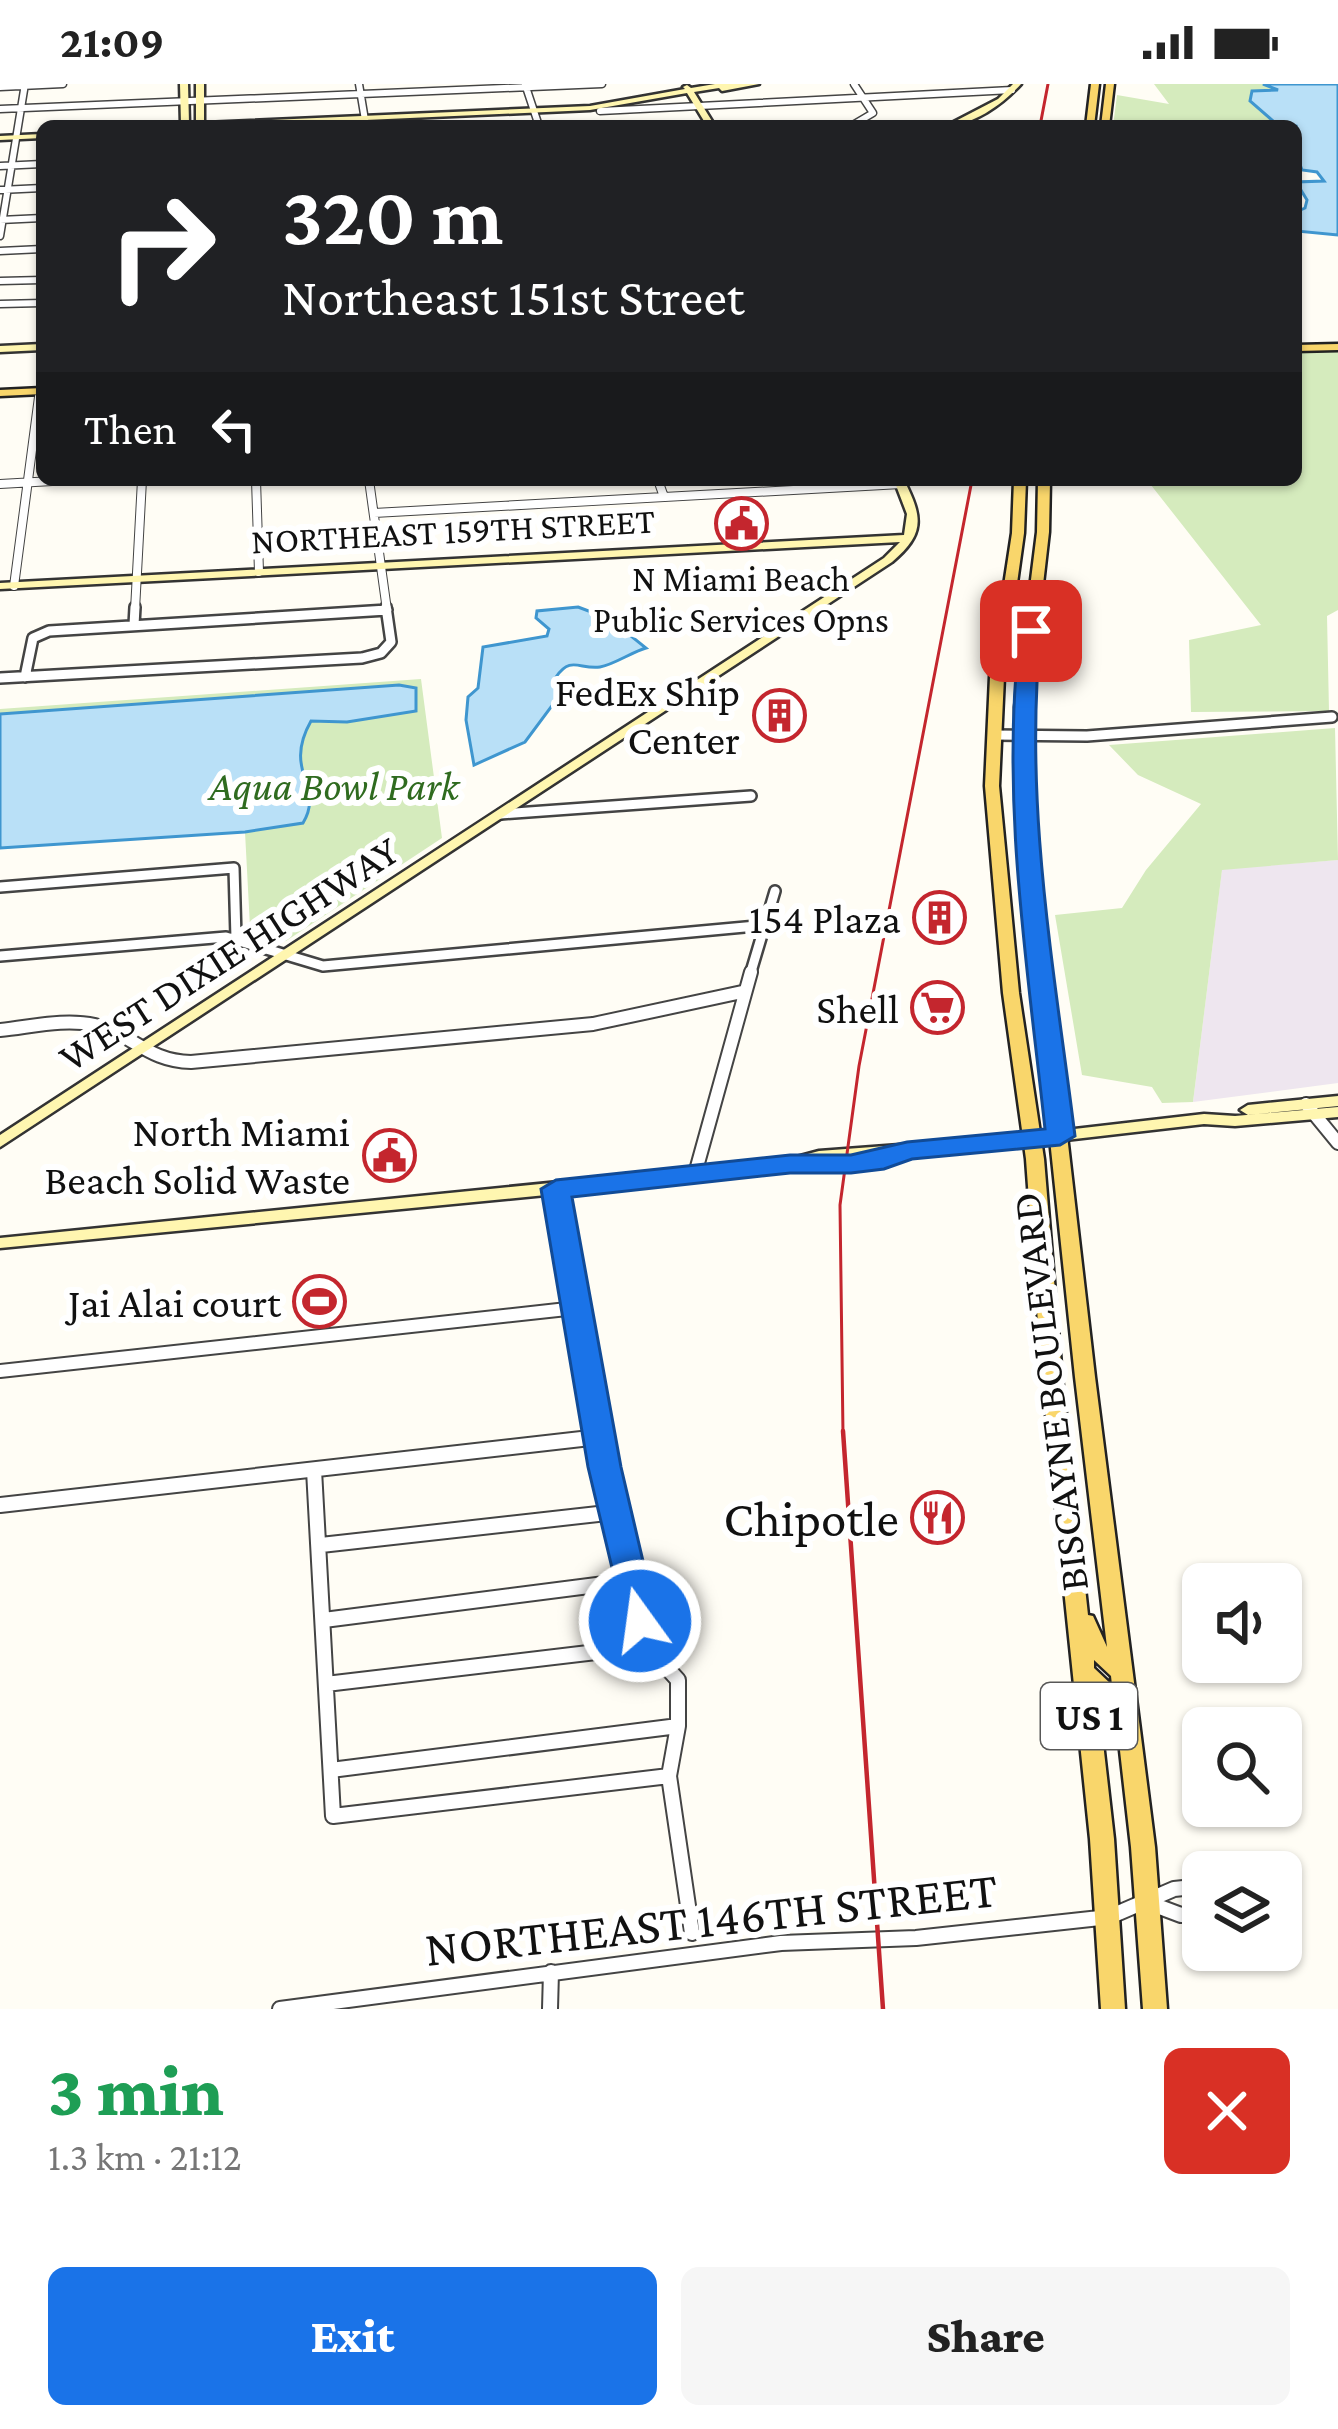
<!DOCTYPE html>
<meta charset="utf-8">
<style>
:root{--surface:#fff;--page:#f6f6f6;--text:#222;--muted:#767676;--accent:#1a73e8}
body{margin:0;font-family:"Crimson Pro",serif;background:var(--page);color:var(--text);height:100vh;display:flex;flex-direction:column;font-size:45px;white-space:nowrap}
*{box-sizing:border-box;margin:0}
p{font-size:39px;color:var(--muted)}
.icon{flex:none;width:66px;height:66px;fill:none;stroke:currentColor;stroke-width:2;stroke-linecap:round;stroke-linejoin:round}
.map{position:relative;height:1925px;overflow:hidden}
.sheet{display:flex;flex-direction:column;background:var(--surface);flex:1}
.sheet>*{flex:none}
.hud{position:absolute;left:36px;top:36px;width:1266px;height:366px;border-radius:18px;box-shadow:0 3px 9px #0004;background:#202124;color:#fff;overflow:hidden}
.tools{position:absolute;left:1182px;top:1479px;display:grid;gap:24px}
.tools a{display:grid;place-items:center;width:120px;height:120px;border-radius:18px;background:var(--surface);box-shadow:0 3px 9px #0004;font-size:60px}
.pin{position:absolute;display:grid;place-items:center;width:102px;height:102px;color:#fff;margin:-51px;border-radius:24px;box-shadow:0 6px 18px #0006}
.me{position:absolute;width:132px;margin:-66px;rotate:346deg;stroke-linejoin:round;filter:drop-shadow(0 0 9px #0008)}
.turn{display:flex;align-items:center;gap:42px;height:252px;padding:0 48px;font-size:54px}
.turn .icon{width:156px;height:156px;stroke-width:2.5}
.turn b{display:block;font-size:84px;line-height:102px}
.then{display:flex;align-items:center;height:114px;padding:0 48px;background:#0003;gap:24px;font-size:45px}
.round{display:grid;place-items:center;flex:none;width:126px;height:126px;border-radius:18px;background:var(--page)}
.overview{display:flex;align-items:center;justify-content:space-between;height:204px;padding:0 48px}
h1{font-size:72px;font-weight:800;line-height:90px;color:#1e9e55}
.cta{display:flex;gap:24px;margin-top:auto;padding:24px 48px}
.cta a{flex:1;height:138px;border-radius:18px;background:var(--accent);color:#fff;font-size:48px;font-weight:800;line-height:138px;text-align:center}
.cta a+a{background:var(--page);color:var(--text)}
.status{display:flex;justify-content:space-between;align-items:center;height:84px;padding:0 60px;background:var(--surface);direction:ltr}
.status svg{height:33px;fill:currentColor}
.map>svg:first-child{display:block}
.industrial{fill:#eee6ef}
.green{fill:#d5ebbd}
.water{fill:#b9e0f7;stroke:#3f96cf;stroke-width:3}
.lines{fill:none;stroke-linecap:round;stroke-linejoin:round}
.street-far4-casing{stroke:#444;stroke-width:9}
.street-far3-casing{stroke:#444;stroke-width:10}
.street-far2-casing{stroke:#444;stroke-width:14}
.street-far1-casing{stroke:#444;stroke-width:16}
.street-casing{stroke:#444;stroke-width:18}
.secondary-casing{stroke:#333;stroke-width:5}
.primary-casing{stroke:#222;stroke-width:5}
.street-far4{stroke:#fff;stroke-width:6}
.street-far3{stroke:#fff;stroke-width:8}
.street-far2{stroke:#fff;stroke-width:9}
.street-far1{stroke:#fff;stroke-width:12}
.street{stroke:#fff;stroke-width:14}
.secondary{fill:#fff6b0;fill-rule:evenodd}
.primary{fill:#f9d66b;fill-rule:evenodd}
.rail-far1{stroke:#c4262e;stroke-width:3}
.rail{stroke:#c4262e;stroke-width:4.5}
.route{fill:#1a73e8;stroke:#114b97;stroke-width:3}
.labels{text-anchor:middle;stroke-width:12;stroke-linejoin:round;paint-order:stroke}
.far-street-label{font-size:36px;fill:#111;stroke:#fff}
.far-poi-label{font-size:36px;fill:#111;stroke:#fff}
.shield{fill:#fff;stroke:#585858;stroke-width:3}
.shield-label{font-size:39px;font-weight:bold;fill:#111}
.poi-label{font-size:42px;fill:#111;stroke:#fff;text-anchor:end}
.park-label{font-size:42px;font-style:italic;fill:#2f6b1f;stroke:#fff}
.street-label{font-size:42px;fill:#111;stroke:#fff}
.near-poi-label{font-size:51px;fill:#111;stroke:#fff;text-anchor:end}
.near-street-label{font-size:51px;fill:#111;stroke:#fff}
</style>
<div class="status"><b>21:09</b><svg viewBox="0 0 49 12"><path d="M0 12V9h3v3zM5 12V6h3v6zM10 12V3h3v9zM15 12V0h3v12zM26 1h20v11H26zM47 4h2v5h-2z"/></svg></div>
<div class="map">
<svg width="1338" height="1925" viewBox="0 0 1338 1925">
<rect width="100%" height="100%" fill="#fffdf5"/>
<path class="industrial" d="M 1338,776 L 1338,999 L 1193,1018 L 1222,785 Z"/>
<path class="green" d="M 1154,0 L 1263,0 L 1280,6 L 1253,7 L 1258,22 L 1278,42 L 1113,42 L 1117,11 L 1169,20 Z
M 1338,267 L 1338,526 L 1327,532 L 1329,627 L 1191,628 L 1189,556 L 1261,541 L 1147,396 L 1296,396 L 1296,269 Z
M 421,595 L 442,754 L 286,857 L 276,858 L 250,843 L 245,748 L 0,765 L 0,625 Z
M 1335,644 L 1338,776 L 1222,786 L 1193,1018 L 1162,1019 L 1152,1003 L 1082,991 L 1055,831 L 1122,824 L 1146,786 L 1201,720 L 1138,691 L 1109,661 Z"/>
<path class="water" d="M 1263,0 L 1338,0 L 1338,151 L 1296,147 L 1296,128 L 1305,124 L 1307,116 L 1296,98 L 1324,97 L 1317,88 L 1302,86 L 1296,70 L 1296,42 L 1269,39 L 1272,36 L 1250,17 L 1252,7 L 1278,6 Z
M 578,523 L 610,535 L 646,564 C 632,568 613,581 600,583 C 580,586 571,571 556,593 L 560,611 L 525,658 L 474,681 L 466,636 L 468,613 L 478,604 L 483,563 L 547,552 L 549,545 L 536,534 L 537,527 Z
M 399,601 L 416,604 L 416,627 L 347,638 L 311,637 C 282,688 325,703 303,739 L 245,748 L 0,764 L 0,630 Z"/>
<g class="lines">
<defs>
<path id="street-far4" d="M 359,0 L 366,42
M 525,0 L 539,42
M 0,3 L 63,0
M 0,25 L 602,0
M 600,27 L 1012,6
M 851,42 L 873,29 L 854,0
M 0,82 L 42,80
M 0,106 L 42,104
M 0,136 L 42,134
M 0,152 L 25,0
M 0,167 L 42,165
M 0,197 L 42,196
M 0,220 L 42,219"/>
<path id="street-far3" d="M 256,396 L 259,488
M 369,396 L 387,526
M 658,396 L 664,413
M 0,400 L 70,396
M 374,429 L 901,400
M 14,502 L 39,313
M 135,526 L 142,396"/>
<path id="street-far2" d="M 134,541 L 135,523
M 25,593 L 33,554 L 49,547 L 387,526
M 0,594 L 362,574 L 381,569 L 391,558 L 386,523
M 993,651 L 1087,652 L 1332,633
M 501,730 L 751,712
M 0,803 L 234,784 L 236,854
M 0,872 L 226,853 L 323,882 L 766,841
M 750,891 L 775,807"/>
<path id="street-far1" d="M 0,946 C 31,943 64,934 95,941 C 133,950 147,977 191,978 L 593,940 L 742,908
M 1306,1020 L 1338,1059
M 695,1090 L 751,888
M 556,1105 L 601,1350
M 0,1287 L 576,1224"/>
<path id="street" d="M 601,1347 L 628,1497 L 647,1562 L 678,1596 L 678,1642 L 669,1692 L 692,1849
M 314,1386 L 333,1732 L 669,1692
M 0,1421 L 599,1353
M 321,1461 L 616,1428
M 324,1536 L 628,1497
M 326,1600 L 647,1562
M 331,1686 L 678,1642
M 1149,1819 L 1181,1831 L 1203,1828
M 280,1925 L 781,1859 L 916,1854 L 1109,1833 L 1174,1805 L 1203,1802
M 550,1925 L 551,1888"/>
<path id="secondary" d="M 180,0 L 188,0 L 189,39 L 196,39 L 196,0 L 204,0 L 204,39 L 590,22 L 685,5 L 683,3 L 687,1 L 691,4 L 715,0 L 759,0 L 722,7 L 719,4 L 694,8 L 715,42 L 707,42 L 687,9 L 590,26 L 229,42 L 173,42 L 181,40 Z
M 1013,0 L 1021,0 C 1003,20 974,41 946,42 L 998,15 Z
M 42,50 L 42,54 L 0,56 L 0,52 Z
M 42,260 L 42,266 L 0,268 L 0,262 Z
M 894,396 L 904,396 C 923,434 925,450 892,478 L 0,1063 L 0,1051 L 884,474 L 900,458 L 0,505 L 0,499 L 904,451 L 907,430 Z
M 1338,1012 L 1338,1022 L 1248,1031 L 1240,1026 L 1248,1021 Z
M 1338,1023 L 1338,1033 L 1235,1042 L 1204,1040 L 1006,1063 L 912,1070 L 884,1082 L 805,1086 L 798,1083 L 556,1110 L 0,1164 L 0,1154 L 789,1075 L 819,1067 L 1006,1053 L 1204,1030 L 1235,1032 Z"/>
<path id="primary" d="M 1091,0 L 1099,0 L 1094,42 L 1086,42 Z
M 1106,0 L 1114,0 L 1109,42 L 1101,42 Z
M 1338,260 L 1338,266 L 1296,267 L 1296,261 Z
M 42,304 L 42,310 L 0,312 L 0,306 Z
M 1014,396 L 1026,396 L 1024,449 L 1004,593 L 999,702 L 1019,909 L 1044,1075 L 1062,1293 L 1088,1531 L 1093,1532 L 1107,1563 L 1075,1293 L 1016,732 L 1015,623 L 1037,448 L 1038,396 L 1050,396 L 1049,448 L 1029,623 L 1030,732 L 1095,1293 L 1155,1763 L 1167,1925 L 1143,1925 L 1131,1763 L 1118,1649 L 1114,1647 L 1098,1615 L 1114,1755 L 1125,1925 L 1101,1925 L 1090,1755 L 1042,1293 L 1026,1075 L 1003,909 L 985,702 L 990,593 L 1012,449 ZM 1094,1576 L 1111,1592 L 1112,1601 L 1094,1584 Z"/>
</defs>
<use href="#street-far4" class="street-far4-casing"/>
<use href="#street-far3" class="street-far3-casing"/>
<use href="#street-far2" class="street-far2-casing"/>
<use href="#street-far1" class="street-far1-casing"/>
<use href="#street" class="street-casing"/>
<use href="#secondary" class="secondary-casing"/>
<use href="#primary" class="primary-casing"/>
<use href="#street-far4" class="street-far4"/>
<use href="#street-far3" class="street-far3"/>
<use href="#street-far2" class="street-far2"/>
<use href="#street-far1" class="street-far1"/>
<use href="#street" class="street"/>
<use href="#secondary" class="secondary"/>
<use href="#primary" class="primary"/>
<path class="rail-far1" d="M 1040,42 L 1048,0
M 843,1350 L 840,1121 L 859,982 L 972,396"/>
<path class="rail" d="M 843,1347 L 883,1925"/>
</g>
<path class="route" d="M 1031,540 L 1041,547 C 1023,717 1054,884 1075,1052 L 1060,1061 L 912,1075 L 884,1085 L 851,1089 L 790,1089 L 572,1113 L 621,1383 L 657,1537 L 652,1547 L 640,1551 L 627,1547 L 588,1383 L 541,1105 L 556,1096 L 790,1071 L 851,1071 L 907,1058 L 1045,1045 C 1027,878 1000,714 1020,547 Z"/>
<defs>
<symbol id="civic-ring" viewBox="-11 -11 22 22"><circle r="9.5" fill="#fff" stroke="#c4262e" stroke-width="1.5"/><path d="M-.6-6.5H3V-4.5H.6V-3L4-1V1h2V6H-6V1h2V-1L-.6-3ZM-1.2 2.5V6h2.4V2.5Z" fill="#c4262e"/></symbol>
<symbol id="building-ring" viewBox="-11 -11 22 22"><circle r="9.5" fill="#fff" stroke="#c4262e" stroke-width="1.5"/><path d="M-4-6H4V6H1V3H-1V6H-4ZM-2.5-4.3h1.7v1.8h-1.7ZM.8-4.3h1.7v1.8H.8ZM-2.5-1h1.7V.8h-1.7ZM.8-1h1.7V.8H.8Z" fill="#c4262e"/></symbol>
<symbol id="supermarket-ring" viewBox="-11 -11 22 22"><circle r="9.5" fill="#fff" stroke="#c4262e" stroke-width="1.5"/><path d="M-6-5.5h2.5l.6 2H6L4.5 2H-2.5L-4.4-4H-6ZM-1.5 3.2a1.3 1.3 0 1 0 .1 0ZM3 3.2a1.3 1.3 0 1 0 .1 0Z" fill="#c4262e"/></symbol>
<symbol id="stadium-ring" viewBox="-11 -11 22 22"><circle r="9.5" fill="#fff" stroke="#c4262e" stroke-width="1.5"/><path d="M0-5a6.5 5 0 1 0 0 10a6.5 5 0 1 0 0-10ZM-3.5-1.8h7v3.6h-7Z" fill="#c4262e"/></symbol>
<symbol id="restaurant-ring" viewBox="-11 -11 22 22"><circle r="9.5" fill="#fff" stroke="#c4262e" stroke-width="1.5"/><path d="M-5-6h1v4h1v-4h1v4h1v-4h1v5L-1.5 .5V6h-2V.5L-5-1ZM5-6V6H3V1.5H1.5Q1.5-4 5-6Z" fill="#c4262e"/></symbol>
</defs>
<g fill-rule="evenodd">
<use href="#civic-ring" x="712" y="410" width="59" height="59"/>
<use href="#building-ring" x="750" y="602" width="59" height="59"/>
<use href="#building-ring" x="910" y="804" width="59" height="59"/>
<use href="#supermarket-ring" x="908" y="894" width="59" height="59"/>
<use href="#civic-ring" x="360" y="1042" width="59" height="59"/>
<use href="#stadium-ring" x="290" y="1188" width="59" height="59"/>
<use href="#restaurant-ring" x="908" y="1404" width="59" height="59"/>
</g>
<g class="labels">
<g class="far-street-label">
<text transform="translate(453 446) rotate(-3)" y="13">NORTHEAST 159TH STREET</text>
</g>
<g class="far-poi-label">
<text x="741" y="507">N Miami Beach<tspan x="741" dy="41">Public Services Opns</tspan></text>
</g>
<rect class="shield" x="1041" y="1599" width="96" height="66" rx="9"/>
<g class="shield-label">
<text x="1089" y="1646">US 1</text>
</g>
<g class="poi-label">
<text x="740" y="622">FedEx Ship<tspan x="740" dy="48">Center</tspan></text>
<text x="901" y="849">154 Plaza</text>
<text x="899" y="939">Shell</text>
<text x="350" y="1062">North Miami<tspan x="350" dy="48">Beach Solid Waste</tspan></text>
<text x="281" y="1233">Jai Alai court</text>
</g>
<g class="park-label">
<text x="334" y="716">Aqua Bowl Park</text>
</g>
<g class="street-label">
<text transform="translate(228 869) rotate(-33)" y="15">WEST DIXIE HIGHWAY</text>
<text transform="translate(1049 1308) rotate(-97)" y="15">BISCAYNE BOULEVARD</text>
</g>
<g class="near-poi-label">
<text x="899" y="1452">Chipotle</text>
</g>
<g class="near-street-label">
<text transform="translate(711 1834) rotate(-6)" y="18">NORTHEAST 146TH STREET</text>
</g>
</g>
</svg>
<div class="tools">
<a><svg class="icon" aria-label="sound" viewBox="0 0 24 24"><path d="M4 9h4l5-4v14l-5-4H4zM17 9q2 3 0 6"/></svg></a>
<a><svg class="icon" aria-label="search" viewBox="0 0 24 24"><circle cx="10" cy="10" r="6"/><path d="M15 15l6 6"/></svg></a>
<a><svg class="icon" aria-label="layers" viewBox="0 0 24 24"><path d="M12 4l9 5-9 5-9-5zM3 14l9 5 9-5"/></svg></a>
</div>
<div class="pin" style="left:1031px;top:547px;background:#d93025"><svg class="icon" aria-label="arrive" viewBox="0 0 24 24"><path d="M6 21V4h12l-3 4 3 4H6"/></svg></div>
<svg class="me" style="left:640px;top:1537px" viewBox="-20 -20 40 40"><circle r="17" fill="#1a73e8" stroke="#fff" stroke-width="3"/><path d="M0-11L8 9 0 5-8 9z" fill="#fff"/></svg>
<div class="hud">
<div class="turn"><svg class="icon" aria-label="right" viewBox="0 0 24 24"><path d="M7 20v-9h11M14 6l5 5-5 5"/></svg><div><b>320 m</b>Northeast 151st Street</div></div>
<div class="then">Then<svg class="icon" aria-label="left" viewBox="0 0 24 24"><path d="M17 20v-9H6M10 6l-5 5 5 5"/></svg></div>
</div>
</div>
<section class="sheet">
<div class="overview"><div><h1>3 min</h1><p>1.3 km · 21:12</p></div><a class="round" style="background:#d93025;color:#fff"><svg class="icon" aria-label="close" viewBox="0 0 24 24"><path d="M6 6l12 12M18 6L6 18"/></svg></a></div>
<div class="cta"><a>Exit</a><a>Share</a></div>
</section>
